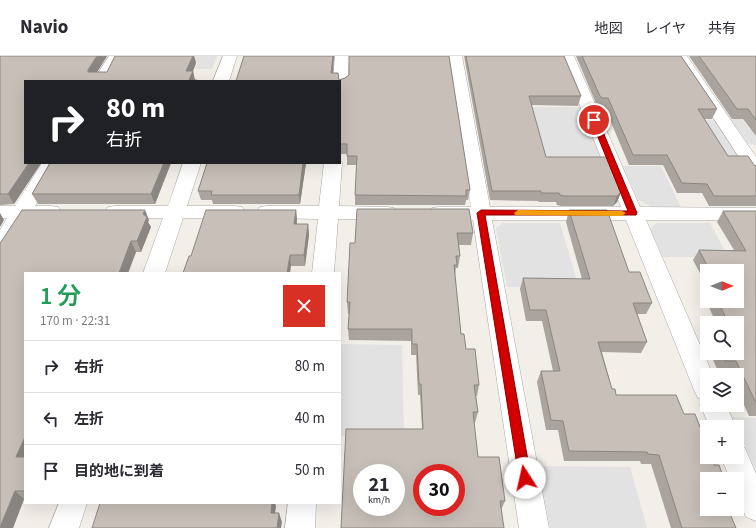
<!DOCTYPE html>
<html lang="ja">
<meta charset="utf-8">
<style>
:root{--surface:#fff;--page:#f7f7f7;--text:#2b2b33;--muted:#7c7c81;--line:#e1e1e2}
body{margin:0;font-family:"Source Sans 3","Noto Sans JP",sans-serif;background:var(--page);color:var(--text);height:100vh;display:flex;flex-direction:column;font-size:15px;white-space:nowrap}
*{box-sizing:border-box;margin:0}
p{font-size:13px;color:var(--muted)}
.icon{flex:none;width:22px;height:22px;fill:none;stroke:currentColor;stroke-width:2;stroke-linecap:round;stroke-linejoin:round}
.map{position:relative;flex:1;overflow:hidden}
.details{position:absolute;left:24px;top:216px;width:317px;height:232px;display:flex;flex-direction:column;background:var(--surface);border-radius:0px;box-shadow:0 4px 16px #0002}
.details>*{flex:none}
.banner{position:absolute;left:24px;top:24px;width:317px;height:84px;border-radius:0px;box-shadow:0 4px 16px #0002;background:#202124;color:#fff;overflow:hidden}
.needle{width:26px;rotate:90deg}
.tools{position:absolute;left:700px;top:208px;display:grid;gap:8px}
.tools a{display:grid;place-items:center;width:44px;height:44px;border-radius:0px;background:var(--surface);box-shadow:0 4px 16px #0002;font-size:20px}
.speed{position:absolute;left:353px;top:408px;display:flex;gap:8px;font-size:20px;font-weight:700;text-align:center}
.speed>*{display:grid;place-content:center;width:52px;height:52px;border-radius:50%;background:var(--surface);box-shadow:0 4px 16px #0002;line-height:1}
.speed small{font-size:10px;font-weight:400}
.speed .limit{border:6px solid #d22;background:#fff;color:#111}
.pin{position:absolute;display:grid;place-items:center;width:34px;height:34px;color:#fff;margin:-17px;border:2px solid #fff;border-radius:50%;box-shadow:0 1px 4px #0007}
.me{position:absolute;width:44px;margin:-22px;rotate:350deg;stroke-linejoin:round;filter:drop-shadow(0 0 3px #0008)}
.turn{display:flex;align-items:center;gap:14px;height:84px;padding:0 16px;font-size:18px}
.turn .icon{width:52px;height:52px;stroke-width:2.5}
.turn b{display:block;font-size:28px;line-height:34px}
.round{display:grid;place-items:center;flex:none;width:42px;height:42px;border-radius:0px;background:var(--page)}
.headline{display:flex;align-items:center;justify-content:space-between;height:68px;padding:0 16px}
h1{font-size:24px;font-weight:600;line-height:30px;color:#1e9e55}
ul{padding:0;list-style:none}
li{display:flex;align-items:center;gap:12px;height:52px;padding:0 16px;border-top:1px solid var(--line)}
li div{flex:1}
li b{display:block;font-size:15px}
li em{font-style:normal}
header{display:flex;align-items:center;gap:24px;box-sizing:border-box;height:56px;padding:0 20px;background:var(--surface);border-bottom:1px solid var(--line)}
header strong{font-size:19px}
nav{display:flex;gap:22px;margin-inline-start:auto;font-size:14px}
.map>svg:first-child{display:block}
.parking{fill:#e2e2e2}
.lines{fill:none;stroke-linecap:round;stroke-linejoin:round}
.street-casing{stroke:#a9a9a9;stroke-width:1}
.street{fill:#fff;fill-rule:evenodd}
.wall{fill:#aba49e;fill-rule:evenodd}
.shaded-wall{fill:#8b8681}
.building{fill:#c7bfb8;stroke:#8b8681;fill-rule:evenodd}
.route{fill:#d40000;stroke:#8a0000}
.slow{fill:#f59e0b}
</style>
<header>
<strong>Navio</strong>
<nav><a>地図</a><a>レイヤ</a><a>共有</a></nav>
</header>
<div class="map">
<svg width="756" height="472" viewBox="0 0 756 472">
<rect width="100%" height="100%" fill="#f2efe9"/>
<path class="parking" d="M 192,0 L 217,0 L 212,13 L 195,13 L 198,6 L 189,6 Z
M 719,46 L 731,47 L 749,73 L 737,73 Z
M 528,51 L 582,51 L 605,109 L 544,109 Z
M 696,64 L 714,64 L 743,108 L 723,108 Z
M 738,73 L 756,73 L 756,89 L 748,88 Z
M 623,110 L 661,110 L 681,151 L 652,151 L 638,144 Z
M 503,167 L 560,167 L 579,232 L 507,231 L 496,172 Z
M 656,167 L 710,167 L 728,201 L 663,201 L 651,173 Z
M 340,288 L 402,289 L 404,380 L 340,380 Z
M 732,361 L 756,362 L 756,416 L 737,371 Z
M 538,410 L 630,411 L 647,472 L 550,472 Z"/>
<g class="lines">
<defs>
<path id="street" d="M 109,0 L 123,0 L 109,25 L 93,25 Z
M 223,0 L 237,0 L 229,25 L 213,25 Z
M 335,0 L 349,0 L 348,27 L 345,30 L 340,32 L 340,25 L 333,25 Z
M 448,0 L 462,0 L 490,151 L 621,151 L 560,0 L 574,0 L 640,151 L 756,152 L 756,164 L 646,164 L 713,319 L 707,319 L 707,349 L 726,349 L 736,371 L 710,371 L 700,349 L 703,343 L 698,342 L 694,334 L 626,164 L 492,164 L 549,472 L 519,472 L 473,164 L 439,163 L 432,162 L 429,157 L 432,152 L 439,151 L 471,151 Z
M 673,0 L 687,0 L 756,101 L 756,120 L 750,118 Z
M 340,104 L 342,107 L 339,150 L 387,151 L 394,152 L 397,157 L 394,162 L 387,163 L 338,163 L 334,217 L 312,217 L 318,163 L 267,162 L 260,161 L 257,156 L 260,151 L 267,150 L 319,150 L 324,107 L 340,107 Z
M 42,107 L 60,107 L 35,150 L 51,150 L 58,151 L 61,156 L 58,161 L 51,162 L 27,162 L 7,196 L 0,198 L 0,174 L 7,162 L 0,162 L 0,150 L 15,150 Z
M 183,107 L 201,107 L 187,150 L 235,150 L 242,151 L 245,156 L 242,161 L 235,162 L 183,162 L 165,217 L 143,217 L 163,162 L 115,162 L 108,161 L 105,156 L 108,151 L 115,150 L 168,150 Z
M 737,389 L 745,392 L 756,418 L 756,465 L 746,461 L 737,440 L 737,423 L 730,423 L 721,401 L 737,401 Z
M 59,447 L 87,447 L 79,472 L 49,472 Z
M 288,447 L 316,447 L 315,472 L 285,472 Z"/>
</defs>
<use href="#street" class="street-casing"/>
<use href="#street" class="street"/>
</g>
<path class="wall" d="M 0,0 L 107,0 L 97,16 L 107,16 L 115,0 L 194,0 L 196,7 L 193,15 L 195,24 L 197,24 L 197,25 L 25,25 L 25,107 L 41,107 L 14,148 L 0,149 Z
M 244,0 L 334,0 L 333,17 L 338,17 L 339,24 L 345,22 L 349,19 L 349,0 L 449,0 L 470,134 L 468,144 L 466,144 L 465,149 L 355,149 L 355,139 L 357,109 L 347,109 L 347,98 L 340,98 L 340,25 L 234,25 L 236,25 Z
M 464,0 L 564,0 L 581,40 L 578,50 L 531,49 L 546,101 L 621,136 L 617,146 L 613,150 L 561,150 L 557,149 L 556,146 L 539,146 L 538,145 L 490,144 Z
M 576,0 L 681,0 L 717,53 L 712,63 L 704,63 L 728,100 L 756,110 L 756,150 L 709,150 L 702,137 L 677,137 L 663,109 L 629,109 L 605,52 L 599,52 L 597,50 Z
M 689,0 L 756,0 L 756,80 L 743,63 L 732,63 Z
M 50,107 L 171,107 L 155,148 L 38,148 L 32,138 Z
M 207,107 L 306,107 L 300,148 L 213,148 L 212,144 L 201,144 L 198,135 Z
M 357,153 L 473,177 L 471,189 L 459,189 L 460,200 L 458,212 L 456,212 L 455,220 L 461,278 L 466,293 L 479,329 L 477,340 L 476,340 L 478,356 L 475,367 L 474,367 L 478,401 L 505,445 L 501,454 L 422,373 L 420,339 L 418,339 L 416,299 L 411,299 L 411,285 L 349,284 L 348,273 L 349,258 L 348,258 L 347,246 L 355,187 Z
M 296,154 L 297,164 L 297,168 L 308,168 L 309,179 L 305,210 L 291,210 L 191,200 Z
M 569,154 L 629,216 L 652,247 L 646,258 L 637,258 L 647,286 L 641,297 L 602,296 L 612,333 L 616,339 L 707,423 L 736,472 L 671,472 L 651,408 L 641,408 L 640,405 L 564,405 L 558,374 L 546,374 L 537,326 L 541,315 L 553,315 L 542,265 L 526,265 L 520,233 L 523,222 L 582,223 L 566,166 Z
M 723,155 L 756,155 L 756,360 L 749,360 L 737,334 L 737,319 L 730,319 L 728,315 L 718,315 L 710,297 L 737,297 L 737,267 L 716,267 L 700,231 L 704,225 L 693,204 L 699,194 L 734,194 L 717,166 ZM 707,215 L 737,215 L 737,245 L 707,245 Z
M 149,164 L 148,166 L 151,171 L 141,196 L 136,196 L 128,217 L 25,217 L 25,443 L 24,443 L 13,472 L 0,472 L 0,187 Z
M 707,284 L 707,291 L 705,287 Z"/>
<path class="shaded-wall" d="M 97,0 L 107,0 L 92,24 L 88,14 Z
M 193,0 L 194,0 L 196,7 L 189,25 L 186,15 Z
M 333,0 L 334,0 L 332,25 L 331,17 Z
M 193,15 L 195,25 L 189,24 Z
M 29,107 L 41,107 L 14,148 L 8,138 Z
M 164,107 L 171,107 L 155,148 L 151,138 Z
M 303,107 L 306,107 L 300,148 L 299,139 Z
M 621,136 L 617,146 L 613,150 L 617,140 Z
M 145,154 L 149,164 L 148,166 L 151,171 L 141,196 L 137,185 L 143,158 Z
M 296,154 L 297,164 L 295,179 L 294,168 Z
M 0,157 L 4,164 L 0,171 Z
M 308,168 L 309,179 L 305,210 L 304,199 Z
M 131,185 L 136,196 L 128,217 L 119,217 Z
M 290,199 L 291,210 L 290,217 L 287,217 Z
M 25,381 L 25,410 L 16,401 Z
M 15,435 L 24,443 L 13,472 L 0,472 Z
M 272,447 L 275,447 L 276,450 L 274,466 L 271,457 Z
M 279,457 L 282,466 L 281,472 L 277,472 Z"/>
<path class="building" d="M 0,0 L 97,0 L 88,14 L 88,16 L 107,16 L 115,0 L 193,0 L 186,15 L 193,15 L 189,24 L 197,24 L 197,25 L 25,25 L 25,107 L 29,107 L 8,138 L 0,138 Z
M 244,0 L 333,0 L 331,17 L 338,17 L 339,24 L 345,22 L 349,19 L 349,0 L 449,0 L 470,134 L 466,134 L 466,140 L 355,139 L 357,100 L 347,100 L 347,88 L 340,88 L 340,25 L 234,25 L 236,25 Z
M 466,0 L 564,0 L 581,40 L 529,40 L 546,101 L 607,101 L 621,136 L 617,140 L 564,140 L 560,139 L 559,137 L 541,137 L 541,135 L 492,135 Z
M 582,0 L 681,0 L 717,53 L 698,53 L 728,100 L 748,100 L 754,109 L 756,110 L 756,140 L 714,140 L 707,128 L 682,127 L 667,99 L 633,99 L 608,42 L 602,42 L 600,40 Z
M 699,0 L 756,0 L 756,64 L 748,53 L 737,53 Z
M 50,107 L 164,107 L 151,138 L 32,138 Z
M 207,107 L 303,107 L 299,139 L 211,139 L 212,135 L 198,135 Z
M 357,153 L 469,153 L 473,177 L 457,177 L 460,200 L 456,200 L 457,209 L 454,209 L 461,278 L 464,278 L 466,293 L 475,293 L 479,329 L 474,329 L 478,356 L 473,356 L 478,401 L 499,401 L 505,445 L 500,445 L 504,472 L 341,472 L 346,373 L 423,373 L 421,328 L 419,328 L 417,288 L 412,288 L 412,273 L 348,273 L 350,246 L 347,246 L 350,187 L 355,187 ZM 362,417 L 396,417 L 396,451 L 362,451 ZM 422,417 L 456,417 L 456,451 L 422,451 Z
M 22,154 L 145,154 L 143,158 L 147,161 L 137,185 L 131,185 L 119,217 L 25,217 L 25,381 L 16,401 L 25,401 L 25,435 L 15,435 L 0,471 L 0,187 L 1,186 Z
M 206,154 L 296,154 L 294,168 L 308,168 L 304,199 L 290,199 L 287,217 L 183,217 L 189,200 L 191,200 Z
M 569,154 L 607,154 L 629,216 L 640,216 L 652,247 L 633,247 L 647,286 L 598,286 L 612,333 L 615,333 L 616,339 L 676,339 L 684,358 L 695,358 L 707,389 L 707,401 L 712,401 L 714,409 L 719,409 L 724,423 L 707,423 L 707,453 L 728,453 L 736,472 L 682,472 L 659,399 L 648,398 L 647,396 L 569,395 L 563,365 L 551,364 L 541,315 L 560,315 L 546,254 L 530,254 L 523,222 L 590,223 Z
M 723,155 L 756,155 L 756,347 L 736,305 L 725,305 L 721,297 L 737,297 L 737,267 L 728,267 L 718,245 L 737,245 L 737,215 L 710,215 L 699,194 L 746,195 Z
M 100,447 L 272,447 L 271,457 L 279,457 L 277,472 L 92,472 Z"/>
<path class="route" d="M 594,62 L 598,64 L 637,157 L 636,159 L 485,159 L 531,422 L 529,426 L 525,428 L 521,426 L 519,422 L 477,157 L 481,154 L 628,155 L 591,64 Z"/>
<path class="slow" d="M 518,154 L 622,155 L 626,157 L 622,160 L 515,159 L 514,157 Z"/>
</svg>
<div class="tools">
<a><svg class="needle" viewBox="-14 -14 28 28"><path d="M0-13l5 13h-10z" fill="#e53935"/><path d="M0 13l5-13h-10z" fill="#7c7c81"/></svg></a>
<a><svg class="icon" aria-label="search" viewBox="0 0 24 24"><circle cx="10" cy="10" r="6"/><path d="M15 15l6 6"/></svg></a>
<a><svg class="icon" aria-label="layers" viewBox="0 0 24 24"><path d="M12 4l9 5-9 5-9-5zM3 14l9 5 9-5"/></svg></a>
<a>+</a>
<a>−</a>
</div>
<div class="speed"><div>21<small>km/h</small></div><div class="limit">30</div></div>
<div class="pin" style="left:594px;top:64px;background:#d93025"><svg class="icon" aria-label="arrive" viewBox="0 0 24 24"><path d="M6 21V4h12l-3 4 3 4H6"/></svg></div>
<svg class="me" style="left:525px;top:422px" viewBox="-20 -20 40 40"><circle r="19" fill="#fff"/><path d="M0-13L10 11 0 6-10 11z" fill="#d40000"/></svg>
<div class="banner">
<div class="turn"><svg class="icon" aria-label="right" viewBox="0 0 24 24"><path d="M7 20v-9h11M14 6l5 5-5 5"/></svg><div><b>80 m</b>右折</div></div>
</div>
<section class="details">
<div class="headline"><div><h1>1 分</h1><p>170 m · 22:31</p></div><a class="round" style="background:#d93025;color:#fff"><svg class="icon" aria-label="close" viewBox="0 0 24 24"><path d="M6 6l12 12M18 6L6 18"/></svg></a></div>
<ul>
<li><svg class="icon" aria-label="right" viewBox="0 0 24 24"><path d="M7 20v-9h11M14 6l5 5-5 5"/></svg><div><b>右折</b></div><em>80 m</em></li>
<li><svg class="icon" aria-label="left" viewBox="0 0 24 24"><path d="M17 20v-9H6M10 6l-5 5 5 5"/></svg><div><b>左折</b></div><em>40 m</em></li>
<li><svg class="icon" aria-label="arrive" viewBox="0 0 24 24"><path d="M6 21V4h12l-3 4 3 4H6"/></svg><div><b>目的地に到着</b></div><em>50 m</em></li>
</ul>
</section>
</div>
